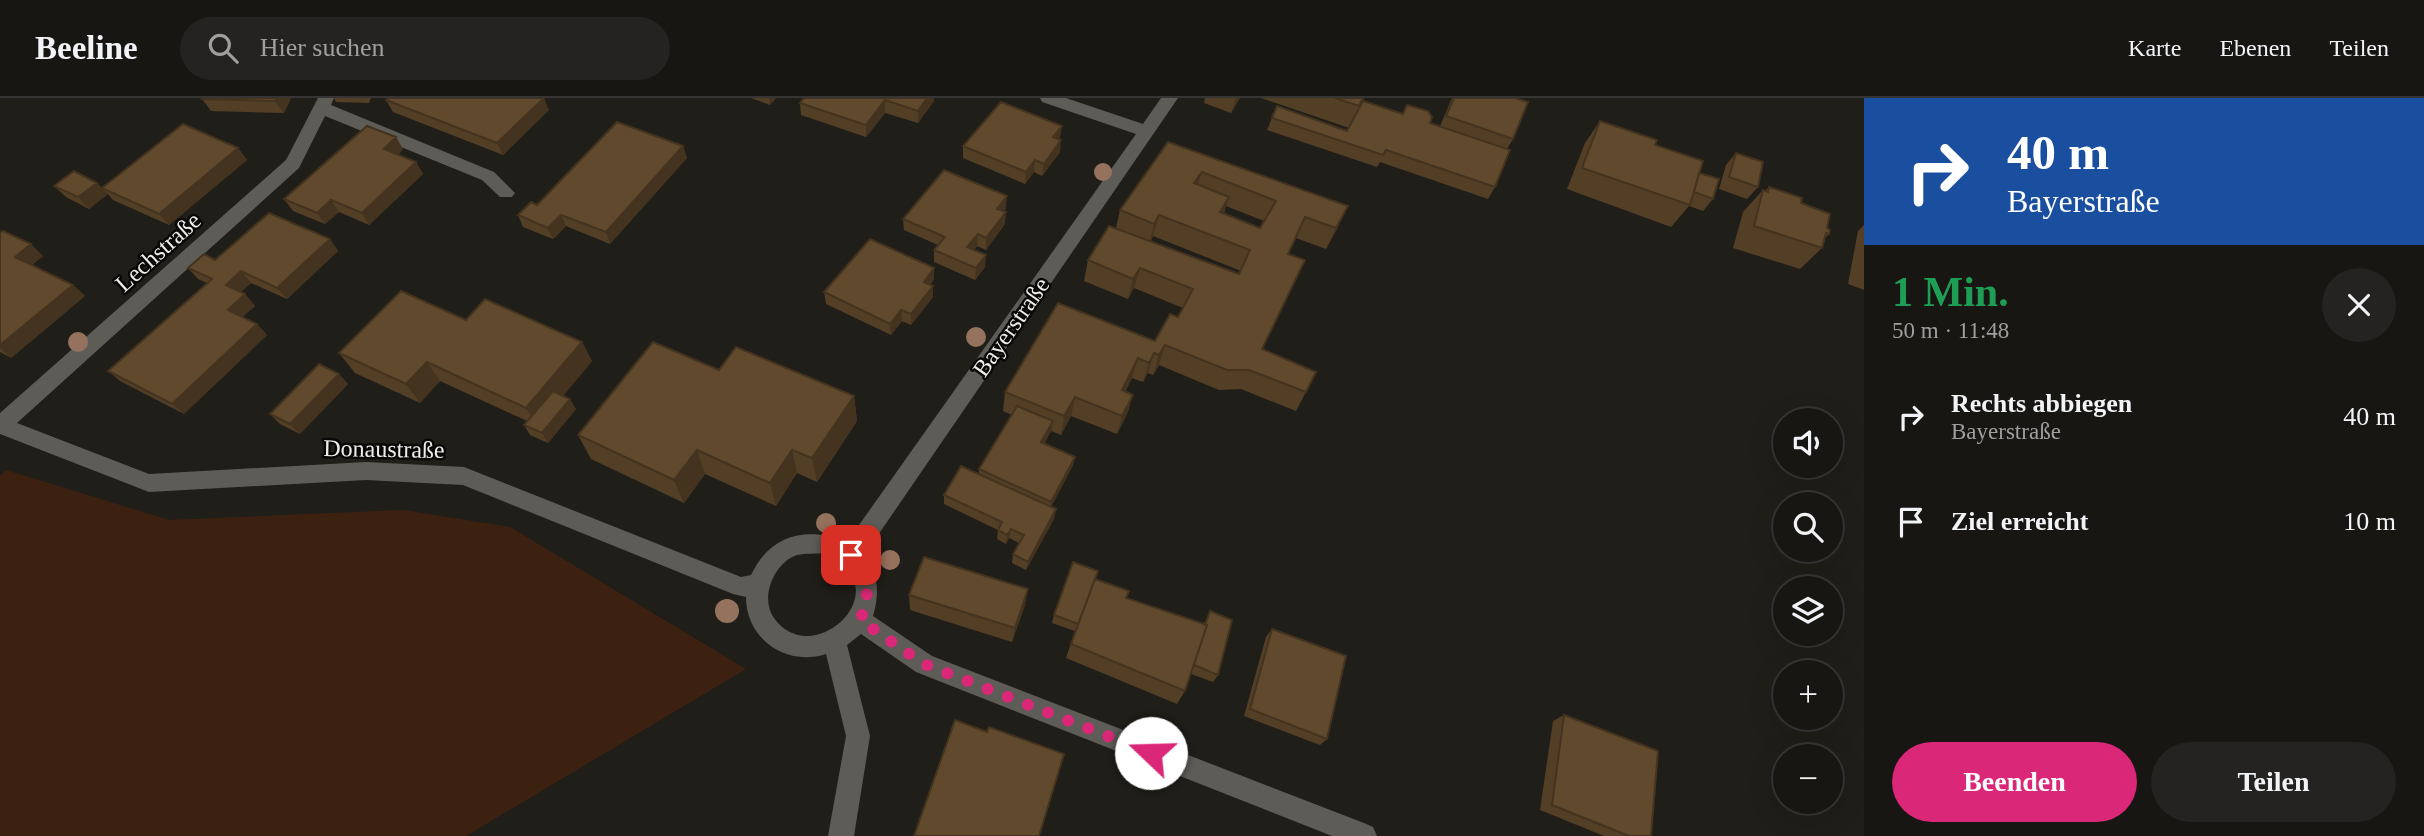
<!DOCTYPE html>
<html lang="de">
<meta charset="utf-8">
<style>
:root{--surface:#181613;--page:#252321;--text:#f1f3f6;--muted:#9f9fa0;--line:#363533;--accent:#db2777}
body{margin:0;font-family:Georgia,serif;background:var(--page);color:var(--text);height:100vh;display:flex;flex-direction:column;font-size:26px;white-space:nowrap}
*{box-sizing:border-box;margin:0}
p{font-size:23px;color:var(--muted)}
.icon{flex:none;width:38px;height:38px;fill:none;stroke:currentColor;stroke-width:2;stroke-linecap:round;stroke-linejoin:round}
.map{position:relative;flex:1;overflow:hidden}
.panel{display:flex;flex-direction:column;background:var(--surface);width:560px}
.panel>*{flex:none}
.top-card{background:#1a4fa0;color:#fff;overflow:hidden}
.controls{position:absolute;left:1773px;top:310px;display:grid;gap:14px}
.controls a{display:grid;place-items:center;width:70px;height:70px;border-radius:50%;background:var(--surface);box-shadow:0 7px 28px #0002,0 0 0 2px var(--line);font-size:35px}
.pin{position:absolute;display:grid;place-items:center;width:60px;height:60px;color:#fff;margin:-30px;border-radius:14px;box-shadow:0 4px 10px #0006}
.me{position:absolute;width:77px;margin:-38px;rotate:291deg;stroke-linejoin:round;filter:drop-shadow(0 0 5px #0008)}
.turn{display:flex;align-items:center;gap:24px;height:147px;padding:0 28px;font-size:32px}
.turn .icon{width:91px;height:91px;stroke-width:2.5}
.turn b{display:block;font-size:49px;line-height:60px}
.round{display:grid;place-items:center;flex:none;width:74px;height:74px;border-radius:37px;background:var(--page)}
.overview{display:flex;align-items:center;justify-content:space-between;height:119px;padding:0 28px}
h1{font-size:42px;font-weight:700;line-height:52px;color:#1e9e55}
.button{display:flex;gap:14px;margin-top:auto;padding:14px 28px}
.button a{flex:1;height:80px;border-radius:42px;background:var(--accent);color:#fff;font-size:28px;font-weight:700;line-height:80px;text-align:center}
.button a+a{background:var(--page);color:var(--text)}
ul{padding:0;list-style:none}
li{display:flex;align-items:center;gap:21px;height:105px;padding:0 28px}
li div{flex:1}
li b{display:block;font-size:26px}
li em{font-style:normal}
header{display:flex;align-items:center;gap:42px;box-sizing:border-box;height:98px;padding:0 35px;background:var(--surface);border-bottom:2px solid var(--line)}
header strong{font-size:33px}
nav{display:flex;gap:38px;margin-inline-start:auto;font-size:24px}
.search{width:490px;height:63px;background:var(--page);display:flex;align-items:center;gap:18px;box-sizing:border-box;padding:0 24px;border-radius:38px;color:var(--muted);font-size:26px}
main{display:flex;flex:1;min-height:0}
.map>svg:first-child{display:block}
.green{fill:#3c2110}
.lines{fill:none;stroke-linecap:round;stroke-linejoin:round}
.minor{fill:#5e5c57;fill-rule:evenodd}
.tree{fill:#94725d}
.wall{fill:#533f26;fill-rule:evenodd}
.shaded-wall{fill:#43331f}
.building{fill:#60492c;stroke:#43331f;stroke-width:2;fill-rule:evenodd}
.route{stroke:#db2777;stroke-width:12;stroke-dasharray:0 21.6}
.labels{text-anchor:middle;stroke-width:5;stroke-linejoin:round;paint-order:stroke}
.street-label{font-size:24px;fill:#efedea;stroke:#090807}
</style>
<header>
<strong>Beeline</strong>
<div class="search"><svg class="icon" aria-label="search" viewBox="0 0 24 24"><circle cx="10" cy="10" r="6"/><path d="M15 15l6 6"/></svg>Hier suchen</div>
<nav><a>Karte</a><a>Ebenen</a><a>Teilen</a></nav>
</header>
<main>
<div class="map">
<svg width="1864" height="738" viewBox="0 0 1864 738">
<rect width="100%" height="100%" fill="#201e19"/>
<path class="green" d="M 6,372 L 169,422 L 403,412 L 510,429 L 746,571 L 466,738 L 0,738 L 0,378 Z"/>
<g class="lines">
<path class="minor" d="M 318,0 L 334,0 L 331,7 L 494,74 L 515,95 L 512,99 L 500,99 L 482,82 L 325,18 L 299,70 L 17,325 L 149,376 L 366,364 L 464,369 L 741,479 L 751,477 C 770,436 808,428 847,444 L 1136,36 L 1042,4 L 1040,0 L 1066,0 L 1143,26 L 1161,0 L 1178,0 L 865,456 C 878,476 880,495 873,518 L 932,558 L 1364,725 L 1373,729 L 1377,738 L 1332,738 L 916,574 L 861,536 L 847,547 L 870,638 L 854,738 L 828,738 L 846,638 L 826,556 C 786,569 746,541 746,499 L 733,496 L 463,387 L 366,382 L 149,394 L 0,336 L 0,315 L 286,62 ZM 824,455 C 904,489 813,575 774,520 C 759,499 775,464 797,457 C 806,455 816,456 824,455 Z"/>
</g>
<g class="tree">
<circle cx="1103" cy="74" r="9"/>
<circle cx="976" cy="239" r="10"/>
<circle cx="78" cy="244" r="10"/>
<circle cx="826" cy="425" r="10"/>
<circle cx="890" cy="462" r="10"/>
<circle cx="727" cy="513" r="12"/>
</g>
<path class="wall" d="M 291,0 L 284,15 L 211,13 L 202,1 Z
M 334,0 L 371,0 L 369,5 L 336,4 Z
M 751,0 L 776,0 L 770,7 Z
M 804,0 L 934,3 L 918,25 L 885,15 L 866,39 L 801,17 L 800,5 Z
M 1205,0 L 1240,0 L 1231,15 L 1204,5 Z
M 1261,0 L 1364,0 L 1362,3 L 1440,28 L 1452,0 L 1515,0 L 1513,41 L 1507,51 L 1495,89 L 1488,101 L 1380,64 L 1377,69 L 1267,32 L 1272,20 L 1347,33 L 1349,30 Z
M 386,2 L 549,12 L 503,57 L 393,14 Z
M 1600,23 L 1655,47 L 1699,75 L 1713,101 L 1703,113 L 1689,108 L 1671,129 L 1567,91 L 1585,45 Z
M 1060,40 L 1059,41 L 1060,54 L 1042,78 L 1034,74 L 1025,86 L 963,60 L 963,48 Z
M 1168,44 L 1338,129 L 1326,151 L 1296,140 L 1288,156 L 1263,251 L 1306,294 L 1296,313 L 1241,291 L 1219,292 L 1159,267 L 1153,277 L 1148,275 L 1143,284 L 1132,280 L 1125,294 L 1133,297 L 1127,316 L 1117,336 L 1071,318 L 1061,337 L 1051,333 L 1044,346 L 1075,359 L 1072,369 L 1051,409 L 1054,421 L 1026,472 L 1012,465 L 1013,456 L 1019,445 L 1009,440 L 1006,446 L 997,441 L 998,432 L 944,406 L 944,397 L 979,376 L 979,371 L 1012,317 L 1003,313 L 1005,294 L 1155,243 L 1178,219 L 1183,210 L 1134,190 L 1128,201 L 1084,183 L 1088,162 L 1116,130 L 1120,112 ZM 1226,108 L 1264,123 L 1260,130 L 1224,116 ZM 1153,138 L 1241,173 L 1239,176 L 1151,143 Z
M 683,48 L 687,60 L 610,146 L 566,128 L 553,141 L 523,129 L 518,117 L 537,107 Z
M 238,50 L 247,62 L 169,127 L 113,102 L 108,96 L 89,111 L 66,99 L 54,88 L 97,85 L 102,90 Z
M 403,51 L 398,57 L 416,64 L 423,76 L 369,127 L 339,114 L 325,126 L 293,113 L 284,101 Z
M 1736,55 L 1758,89 L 1747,101 L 1719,91 L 1726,67 Z
M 1769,89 L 1827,130 L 1829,136 L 1824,141 L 1822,150 L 1800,171 L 1733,150 L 1743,114 L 1763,92 L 1765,93 Z
M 1006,110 L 1004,113 L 1005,126 L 986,152 L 977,148 L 974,152 L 985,169 L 975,182 L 934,164 L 934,152 L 938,147 L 904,132 L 903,121 Z
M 1864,127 L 1864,192 L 1848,186 L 1858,133 Z
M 0,135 L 43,158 L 32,167 L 73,187 L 85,198 L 11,260 L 0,254 Z
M 330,141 L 338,153 L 287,201 L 251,185 L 240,194 L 245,196 L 255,208 L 242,219 L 257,226 L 267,237 L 184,316 L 120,283 L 108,273 L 207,185 L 198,181 L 188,170 L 215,162 Z
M 934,170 L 934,181 L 930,187 L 933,188 L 933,199 L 911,227 L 902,223 L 891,237 L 826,206 L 824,194 Z
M 466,222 L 582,244 L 592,263 L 563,298 L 576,311 L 548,345 L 530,337 L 524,327 L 527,323 L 440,283 L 420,305 L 355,275 L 339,255 Z
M 719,272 L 854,298 L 857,323 L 817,384 L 797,375 L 776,408 L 705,376 L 684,405 L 591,361 L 578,337 Z
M 339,276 L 348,286 L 300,336 L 280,326 L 270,316 Z
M 1095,481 L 1126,500 L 1204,526 L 1210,513 L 1218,577 L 1213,584 L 1191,576 L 1185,593 L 1177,606 L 1066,560 L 1075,533 L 1052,525 L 1054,517 Z
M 909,497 L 1025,507 L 1012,544 L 910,512 Z
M 1272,531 L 1327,641 L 1320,647 L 1244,618 L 1266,539 Z
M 1564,617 L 1651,738 L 1604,738 L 1540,712 L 1553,623 Z"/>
<path class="shaded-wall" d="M 277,0 L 291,0 L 284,15 L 275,3 Z
M 544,0 L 549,12 L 503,57 L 497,45 Z
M 769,0 L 776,0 L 770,7 Z
M 927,0 L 934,0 L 934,3 L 918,25 L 918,13 Z
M 1236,0 L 1240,0 L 1231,15 Z
M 885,2 L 885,15 L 866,39 L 866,27 Z
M 1062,28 L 1060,40 L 1051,51 L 1053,39 Z
M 396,39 L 403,51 L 391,63 L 384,51 Z
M 1061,42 L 1060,54 L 1042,78 L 1044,66 Z
M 683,48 L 687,60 L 610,146 L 606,134 Z
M 238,50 L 247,62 L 169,127 L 159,116 Z
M 1035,62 L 1034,74 L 1025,86 L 1026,74 Z
M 416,64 L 423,76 L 369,127 L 362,115 Z
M 1202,74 L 1195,95 L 1194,85 Z
M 97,85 L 108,96 L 89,111 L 78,99 Z
M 1007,98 L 1006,110 L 997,122 L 997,111 Z
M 1229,99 L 1222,121 L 1220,114 Z
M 331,102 L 339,114 L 325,126 L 317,115 Z
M 1348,108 L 1338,129 L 1326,151 L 1336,130 Z
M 1006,114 L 1005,126 L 986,152 L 986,140 Z
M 561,117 L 566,128 L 553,141 L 548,130 Z
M 1159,117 L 1153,138 L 1149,147 L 1154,126 Z
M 978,136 L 977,148 L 967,161 L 967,149 Z
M 330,141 L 338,153 L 287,201 L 277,190 Z
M 31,146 L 43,158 L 27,170 L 15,159 Z
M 986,157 L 985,169 L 975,182 L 976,170 Z
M 934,170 L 934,181 L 924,195 L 924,184 Z
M 1140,170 L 1134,190 L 1128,201 L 1133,181 Z
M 241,173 L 251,185 L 236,199 L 226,187 Z
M 73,187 L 85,198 L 11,260 L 0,250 L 0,247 Z
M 933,188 L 933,199 L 911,227 L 911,216 Z
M 245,196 L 255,208 L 238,223 L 228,212 Z
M 901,212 L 902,223 L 891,237 L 890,226 Z
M 257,226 L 267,237 L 184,316 L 172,306 Z
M 582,244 L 592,263 L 538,328 L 526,310 Z
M 1165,247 L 1159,267 L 1153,277 L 1159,257 Z
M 1154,255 L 1148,275 L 1143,284 L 1149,265 Z
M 1138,260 L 1132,280 L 1116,311 L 1122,292 Z
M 427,264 L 440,283 L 420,305 L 406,286 Z
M 339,276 L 348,286 L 300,336 L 290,326 Z
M 1133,297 L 1127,316 L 1117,336 L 1122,318 Z
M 854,298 L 857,323 L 817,384 L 812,360 Z
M 1075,299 L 1071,318 L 1061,337 L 1064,318 Z
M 570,301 L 576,311 L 548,345 L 542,335 Z
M 1053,323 L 1051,333 L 1039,354 L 1041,344 Z
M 697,352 L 705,376 L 684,405 L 674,382 Z
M 792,352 L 797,375 L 776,408 L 770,385 Z
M 1075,359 L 1072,369 L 1049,413 L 1051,404 Z
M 1056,411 L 1054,421 L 1026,472 L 1028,464 Z
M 1011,431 L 1009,440 L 1006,446 L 1007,437 Z
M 1028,491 L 1025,507 L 1012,544 L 1015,530 Z"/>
<path class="building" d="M 203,0 L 277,0 L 275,3 L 202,1 Z
M 388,0 L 544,0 L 497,45 L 386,2 Z
M 804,0 L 927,0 L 918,13 L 885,2 L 866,27 L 800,5 Z
M 1335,0 L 1363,0 L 1359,8 Z
M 1454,0 L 1515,0 L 1528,4 L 1513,41 L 1446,18 Z
M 1363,3 L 1403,16 L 1407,7 L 1428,13 L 1432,19 L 1430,25 L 1510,52 L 1495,89 L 1386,52 L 1383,57 L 1272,20 L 1277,8 L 1347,33 Z
M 1001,4 L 1062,28 L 1053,39 L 1061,42 L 1044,66 L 1035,62 L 1026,74 L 963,48 Z
M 1600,23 L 1657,42 L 1655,47 L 1703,63 L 1690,107 L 1582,70 Z
M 617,24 L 683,48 L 606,134 L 561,117 L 548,130 L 518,117 L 531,104 L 537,107 Z
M 183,26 L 238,50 L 159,116 L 102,90 Z
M 367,28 L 396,39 L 384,51 L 416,64 L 362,115 L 331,102 L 317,115 L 284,101 Z
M 1168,44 L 1348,108 L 1336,130 L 1305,119 L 1288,156 L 1305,162 L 1262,251 L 1316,274 L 1306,294 L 1249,272 L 1227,272 L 1165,247 L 1159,257 L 1154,255 L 1149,265 L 1138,260 L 1122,292 L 1133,297 L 1122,318 L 1075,299 L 1064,318 L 1005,294 L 1058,205 L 1155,243 L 1170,216 L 1178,219 L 1193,191 L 1140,170 L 1133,181 L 1088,162 L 1109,128 L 1239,176 L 1250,152 L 1159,117 L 1154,126 L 1120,112 ZM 1202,74 L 1276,103 L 1260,130 L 1220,114 L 1229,99 L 1194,85 Z
M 1736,55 L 1763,64 L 1758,89 L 1729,79 Z
M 944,72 L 1007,98 L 997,111 L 1006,114 L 986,140 L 978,136 L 967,149 L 986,157 L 976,170 L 934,152 L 945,139 L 903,121 Z
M 74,73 L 97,85 L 78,99 L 54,88 Z
M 1699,75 L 1719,81 L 1713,101 L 1694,94 Z
M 1769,89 L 1802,100 L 1801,105 L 1830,116 L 1827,130 L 1830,132 L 1829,136 L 1826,135 L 1822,150 L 1754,128 L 1763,92 L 1768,94 Z
M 269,115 L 330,141 L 277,190 L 241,173 L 226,187 L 245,196 L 228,212 L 257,226 L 172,306 L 108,273 L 212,181 L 188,170 L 204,156 L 215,162 Z
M 3,133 L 31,146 L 15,159 L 73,187 L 0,247 L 0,135 Z
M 870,141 L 934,170 L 924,184 L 933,188 L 911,216 L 901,212 L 890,226 L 824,194 Z
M 401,193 L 466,222 L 485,201 L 582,244 L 526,310 L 427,264 L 406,286 L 339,255 Z
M 653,244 L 719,272 L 736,249 L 854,298 L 812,360 L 792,352 L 770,385 L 697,352 L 674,382 L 578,337 Z
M 319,266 L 339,276 L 290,326 L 270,316 Z
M 553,293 L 570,301 L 542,335 L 524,327 Z
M 1017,308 L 1053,323 L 1041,344 L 1075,359 L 1051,404 L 979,371 Z
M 961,368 L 1056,411 L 1028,464 L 1013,456 L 1024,437 L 1011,431 L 1007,437 L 998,432 L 1002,424 L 944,397 Z
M 924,459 L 1028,491 L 1015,530 L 909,497 Z
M 1073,464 L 1098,473 L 1078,526 L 1054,517 Z
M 1095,481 L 1129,493 L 1126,500 L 1207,527 L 1185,593 L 1071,546 Z
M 1210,513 L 1232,522 L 1218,577 L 1194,567 L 1207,527 L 1205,527 Z
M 1272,531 L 1346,558 L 1327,641 L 1250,611 Z
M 1564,617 L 1658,653 L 1651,738 L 1629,738 L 1552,707 Z
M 955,622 L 987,634 L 989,629 L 1064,656 L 1039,738 L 914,738 Z"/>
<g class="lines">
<path class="route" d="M 851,457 C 869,479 871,496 860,522 L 924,566 L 1151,655"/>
</g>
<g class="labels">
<g class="street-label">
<text transform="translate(158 154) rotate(-42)" y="8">Lechstraße</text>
<text transform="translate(1011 229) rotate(-55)" y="8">Bayerstraße</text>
<text transform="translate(384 351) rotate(1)" y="8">Donaustraße</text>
</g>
</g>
</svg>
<div class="controls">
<a><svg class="icon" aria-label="sound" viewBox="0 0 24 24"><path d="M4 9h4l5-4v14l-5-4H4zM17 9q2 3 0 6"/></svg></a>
<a><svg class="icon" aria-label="search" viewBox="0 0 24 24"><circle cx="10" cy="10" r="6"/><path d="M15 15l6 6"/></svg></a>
<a><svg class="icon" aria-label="layers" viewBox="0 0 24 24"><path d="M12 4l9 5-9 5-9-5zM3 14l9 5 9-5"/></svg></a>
<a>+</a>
<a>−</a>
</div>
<div class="pin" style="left:851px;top:457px;background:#d93025"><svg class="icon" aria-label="arrive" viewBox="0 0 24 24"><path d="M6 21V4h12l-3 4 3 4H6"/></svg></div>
<svg class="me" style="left:1151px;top:655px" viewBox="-20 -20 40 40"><circle r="19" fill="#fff"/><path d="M0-13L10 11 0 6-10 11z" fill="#db2777"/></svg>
</div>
<section class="panel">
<div class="top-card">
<div class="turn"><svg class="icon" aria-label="right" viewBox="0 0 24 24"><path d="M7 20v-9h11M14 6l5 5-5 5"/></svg><div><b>40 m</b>Bayerstraße</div></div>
</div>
<div class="overview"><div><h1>1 Min.</h1><p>50 m · 11:48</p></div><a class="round"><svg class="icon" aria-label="close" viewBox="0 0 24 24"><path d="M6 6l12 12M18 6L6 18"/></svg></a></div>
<ul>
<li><svg class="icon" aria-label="right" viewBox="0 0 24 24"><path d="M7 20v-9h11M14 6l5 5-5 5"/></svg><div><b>Rechts abbiegen</b><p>Bayerstraße</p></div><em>40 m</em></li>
<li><svg class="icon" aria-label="arrive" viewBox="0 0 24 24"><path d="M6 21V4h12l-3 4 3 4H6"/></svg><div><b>Ziel erreicht</b></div><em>10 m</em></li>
</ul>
<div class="button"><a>Beenden</a><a>Teilen</a></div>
</section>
</main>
